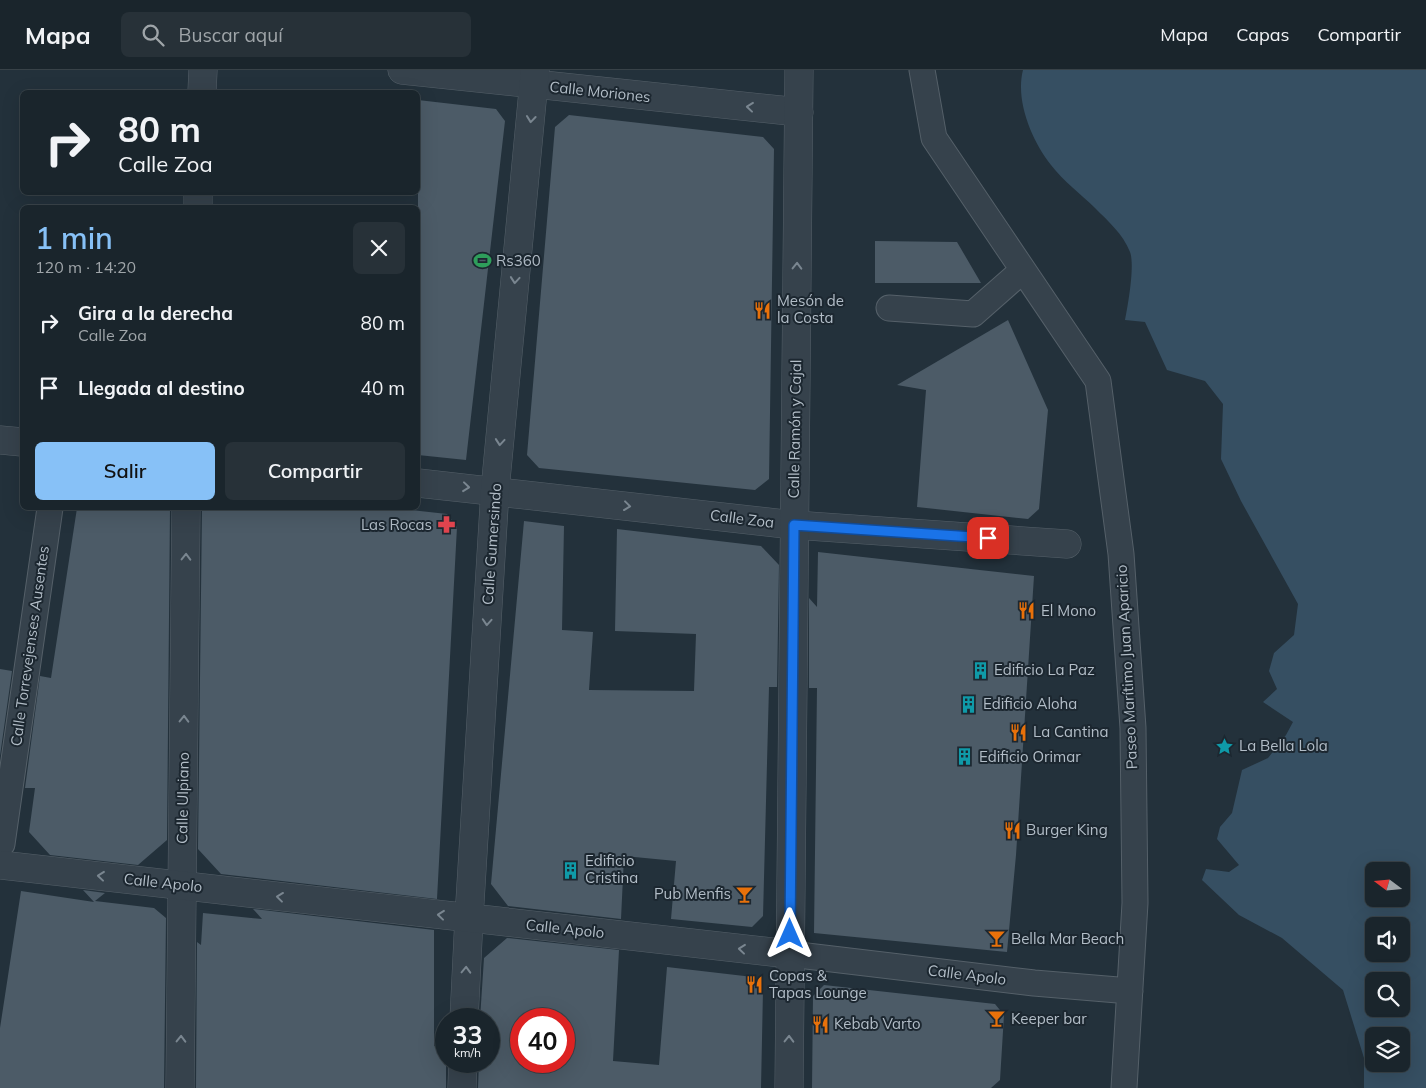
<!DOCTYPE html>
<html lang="es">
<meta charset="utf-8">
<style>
:root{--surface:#1a252c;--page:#273138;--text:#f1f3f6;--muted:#9fa5a9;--line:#384248;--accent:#87c1f7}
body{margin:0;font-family:Mulish,sans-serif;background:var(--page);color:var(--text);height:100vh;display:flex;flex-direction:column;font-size:19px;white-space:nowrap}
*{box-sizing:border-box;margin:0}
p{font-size:16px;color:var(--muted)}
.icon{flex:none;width:28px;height:28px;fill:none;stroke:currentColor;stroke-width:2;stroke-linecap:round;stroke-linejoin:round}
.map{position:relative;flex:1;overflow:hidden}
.details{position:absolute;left:20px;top:135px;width:400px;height:305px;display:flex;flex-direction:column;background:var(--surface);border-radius:8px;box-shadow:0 5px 20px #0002,0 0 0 1px var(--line)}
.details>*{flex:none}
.banner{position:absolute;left:20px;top:20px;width:400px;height:105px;border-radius:8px;box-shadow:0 5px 20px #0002,0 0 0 1px var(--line);background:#1a252c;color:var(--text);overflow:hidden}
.needle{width:32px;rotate:286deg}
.controls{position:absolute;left:1365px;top:792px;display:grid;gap:10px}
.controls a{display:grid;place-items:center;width:45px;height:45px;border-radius:8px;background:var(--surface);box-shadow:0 5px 20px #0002,0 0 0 1px var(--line);font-size:25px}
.speed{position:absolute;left:435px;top:938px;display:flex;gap:10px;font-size:25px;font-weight:700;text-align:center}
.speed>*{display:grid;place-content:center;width:65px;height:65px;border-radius:50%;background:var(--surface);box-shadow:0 5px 20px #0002,0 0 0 1px var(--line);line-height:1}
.speed small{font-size:12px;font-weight:400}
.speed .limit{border:8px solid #d22;background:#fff;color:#111}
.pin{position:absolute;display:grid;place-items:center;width:42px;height:42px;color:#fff;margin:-21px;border-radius:10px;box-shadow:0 2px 8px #0006}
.me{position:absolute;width:55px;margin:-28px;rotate:0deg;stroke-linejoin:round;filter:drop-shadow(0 0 4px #0008)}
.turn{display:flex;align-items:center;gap:18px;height:105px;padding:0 15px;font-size:22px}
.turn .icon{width:65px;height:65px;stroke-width:2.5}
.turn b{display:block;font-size:35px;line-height:42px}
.round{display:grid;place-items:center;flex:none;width:52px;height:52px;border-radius:8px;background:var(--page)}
.summary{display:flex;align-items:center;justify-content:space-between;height:85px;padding:0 15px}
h1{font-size:30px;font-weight:600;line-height:38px;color:var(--accent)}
.primary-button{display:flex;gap:10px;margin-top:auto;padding:10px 15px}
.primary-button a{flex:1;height:58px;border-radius:8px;background:var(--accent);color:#111;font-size:20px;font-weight:600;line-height:58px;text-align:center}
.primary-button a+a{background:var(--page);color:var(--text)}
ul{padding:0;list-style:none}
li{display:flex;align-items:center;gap:15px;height:65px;padding:0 15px}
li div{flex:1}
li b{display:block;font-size:19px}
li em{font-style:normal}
header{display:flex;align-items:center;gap:30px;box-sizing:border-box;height:70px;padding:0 25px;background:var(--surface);border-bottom:1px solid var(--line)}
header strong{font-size:24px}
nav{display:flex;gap:28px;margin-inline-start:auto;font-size:18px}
.search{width:350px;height:45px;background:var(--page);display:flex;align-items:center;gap:12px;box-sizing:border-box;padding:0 18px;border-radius:8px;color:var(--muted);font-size:19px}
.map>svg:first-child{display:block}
.water{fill:#364f62;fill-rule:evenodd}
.building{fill:#4c5b67;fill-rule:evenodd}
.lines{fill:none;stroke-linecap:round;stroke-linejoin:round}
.pedestrian-casing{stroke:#556069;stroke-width:27}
.minor-casing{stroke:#556069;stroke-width:29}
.tertiary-casing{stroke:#556069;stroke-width:29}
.pedestrian{stroke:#36424c;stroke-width:25}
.minor{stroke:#36424c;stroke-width:28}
.tertiary{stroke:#36424c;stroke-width:28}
.oneway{stroke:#7a8690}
.route-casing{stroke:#114b97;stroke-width:12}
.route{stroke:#1a73e8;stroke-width:9}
.labels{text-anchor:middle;stroke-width:4;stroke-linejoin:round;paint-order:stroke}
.street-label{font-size:15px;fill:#b2bdc7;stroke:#1c2730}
.poi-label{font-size:15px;fill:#b2bdc7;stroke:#1c2730;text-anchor:start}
</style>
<header>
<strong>Mapa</strong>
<div class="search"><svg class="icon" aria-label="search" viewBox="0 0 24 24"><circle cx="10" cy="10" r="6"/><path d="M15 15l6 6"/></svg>Buscar aquí</div>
<nav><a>Mapa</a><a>Capas</a><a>Compartir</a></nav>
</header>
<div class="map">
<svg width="1426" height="1018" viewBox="0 0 1426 1018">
<rect width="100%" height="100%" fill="#23313b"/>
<path class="water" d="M 1023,0 L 1426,0 L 1426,1018 L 1364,1018 L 1364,988 L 1343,920 L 1282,868 L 1239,845 L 1202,810 L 1206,799 L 1229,802 L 1239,795 L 1217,769 L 1220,757 L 1232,743 L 1242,700 L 1268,688 L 1286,665 L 1293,652 L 1263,632 L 1277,619 L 1269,601 L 1274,583 L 1294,565 L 1298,534 L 1241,431 L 1221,389 L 1223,334 L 1205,311 L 1167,300 L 1145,252 L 1125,250 C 1128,235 1135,195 1130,182 C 1123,164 1108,151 1095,138 C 1081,124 1063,111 1051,95 C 1032,71 1015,31 1023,0 ZM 1374,801 L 1401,801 L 1401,829 L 1374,829 ZM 1374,856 L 1401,856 L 1401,884 L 1374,884 ZM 1374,911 L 1401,911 L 1401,939 L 1374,939 ZM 1401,966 L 1401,994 L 1374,994 L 1374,966 Z"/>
<path class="building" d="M 418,30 L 496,39 L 505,51 L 466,390 L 418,385 Z
M 569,45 L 763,67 L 774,79 L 769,409 L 755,420 L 539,398 L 527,385 L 555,57 Z
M 875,171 L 957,172 L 981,213 L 875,213 Z
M 1008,250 L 1048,340 L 1039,439 L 1028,449 L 917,437 L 926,320 L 897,315 Z
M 77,438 L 170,438 L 167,770 L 138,795 L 50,785 L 29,762 L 35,718 L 25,718 L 40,606 L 51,608 Z
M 202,438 L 393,438 L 447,444 L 457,457 L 437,829 L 221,804 L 198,779 Z
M 524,451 L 564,456 L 562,560 L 593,562 L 589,620 L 694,621 L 696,564 L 615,561 L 617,459 L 761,476 L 779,495 L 777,617 L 769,617 L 763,846 L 752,857 L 671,849 L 676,791 L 624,786 L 621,849 L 508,836 L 491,814 Z
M 818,482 L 1034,506 L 1016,785 L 1007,882 L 814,863 L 817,618 L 809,618 L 809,528 L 817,537 Z
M 0,599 L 12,601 L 0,686 Z
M 83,820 L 105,823 L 95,831 L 154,838 L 166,848 L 164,1018 L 0,1018 L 0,958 L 21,821 L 94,832 Z
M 253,839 L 434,860 L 434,976 L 446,977 L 446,1018 L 196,1018 L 197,872 L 201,875 L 203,843 L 262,849 Z
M 507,868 L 619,880 L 613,991 L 659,995 L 667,897 L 753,907 L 763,920 L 761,1018 L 478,1018 L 479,991 L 489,991 L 489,949 L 480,949 L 484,888 ZM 521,949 L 564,949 L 564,991 L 521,991 Z
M 824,915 L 995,934 L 1004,945 L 1000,1010 L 991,1018 L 812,1018 L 813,926 Z"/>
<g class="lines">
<defs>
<path id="pedestrian" d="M 922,0 L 934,68 L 1098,311 L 1121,484 L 1133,658 L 1135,833 L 1124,1018
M 889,238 L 973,244 L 1023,200
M 2,774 L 50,438
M 790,884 L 1034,913 L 1130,921"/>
<path id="minor" d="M 402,0 L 799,42
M 202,22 L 203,0
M 198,138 L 198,122
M 0,370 L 22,372
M 418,413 L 794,455 L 1067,474
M 464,949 L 469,848
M 180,1018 L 186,438
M 462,1018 L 463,991"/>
<path id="tertiary" d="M 0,795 L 790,884
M 469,848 L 495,420 L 535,0
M 789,1018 L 799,0"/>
</defs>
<use href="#pedestrian" class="pedestrian-casing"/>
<use href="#minor" class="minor-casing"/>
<use href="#tertiary" class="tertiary-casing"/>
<use href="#pedestrian" class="pedestrian"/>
<use href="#minor" class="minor"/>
<use href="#tertiary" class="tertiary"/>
</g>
<defs><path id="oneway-chevron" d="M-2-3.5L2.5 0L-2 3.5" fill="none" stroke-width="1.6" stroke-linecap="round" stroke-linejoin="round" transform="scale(1.25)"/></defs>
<g class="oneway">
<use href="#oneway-chevron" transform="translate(750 37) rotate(-174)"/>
<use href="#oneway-chevron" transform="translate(531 49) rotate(96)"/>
<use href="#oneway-chevron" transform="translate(797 196) rotate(-89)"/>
<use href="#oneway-chevron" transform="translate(515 210) rotate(95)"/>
<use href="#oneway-chevron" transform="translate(500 372) rotate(95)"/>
<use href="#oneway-chevron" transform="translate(466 417) rotate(6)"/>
<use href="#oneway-chevron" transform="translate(627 436) rotate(7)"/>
<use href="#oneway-chevron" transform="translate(186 487) rotate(-89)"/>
<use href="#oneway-chevron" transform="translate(487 552) rotate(94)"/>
<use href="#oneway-chevron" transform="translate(184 649) rotate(-89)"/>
<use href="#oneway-chevron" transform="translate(101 806) rotate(-174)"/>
<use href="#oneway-chevron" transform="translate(280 827) rotate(-173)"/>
<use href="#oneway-chevron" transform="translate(441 845) rotate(-174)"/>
<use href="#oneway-chevron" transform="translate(742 879) rotate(-174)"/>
<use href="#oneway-chevron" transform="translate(466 900) rotate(-88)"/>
<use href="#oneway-chevron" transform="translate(181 969) rotate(-89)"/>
<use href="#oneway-chevron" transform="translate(789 969) rotate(-89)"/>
</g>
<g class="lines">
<defs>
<path id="route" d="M 790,864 L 794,455 L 988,468"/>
</defs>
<use href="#route" class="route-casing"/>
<use href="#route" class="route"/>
</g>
<defs>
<symbol id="stadium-bare" viewBox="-9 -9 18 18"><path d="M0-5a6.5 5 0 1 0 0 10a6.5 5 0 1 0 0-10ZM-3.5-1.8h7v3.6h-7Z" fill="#2e9e5b" stroke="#1c2730" stroke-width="2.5" paint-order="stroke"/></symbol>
<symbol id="restaurant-bare" viewBox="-9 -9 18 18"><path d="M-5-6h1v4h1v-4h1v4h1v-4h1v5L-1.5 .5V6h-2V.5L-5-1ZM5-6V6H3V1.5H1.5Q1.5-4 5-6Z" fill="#e8710a" stroke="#1c2730" stroke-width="2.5" paint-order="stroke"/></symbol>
<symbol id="pharmacy-bare" viewBox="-9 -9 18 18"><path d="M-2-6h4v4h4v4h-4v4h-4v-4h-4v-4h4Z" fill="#e0444e" stroke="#1c2730" stroke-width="2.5" paint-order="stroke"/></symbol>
<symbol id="building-bare" viewBox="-9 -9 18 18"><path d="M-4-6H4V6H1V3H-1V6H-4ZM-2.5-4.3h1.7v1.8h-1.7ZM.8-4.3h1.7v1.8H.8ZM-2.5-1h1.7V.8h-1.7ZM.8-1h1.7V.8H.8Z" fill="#0f9aa8" stroke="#1c2730" stroke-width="2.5" paint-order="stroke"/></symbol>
<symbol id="sight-bare" viewBox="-9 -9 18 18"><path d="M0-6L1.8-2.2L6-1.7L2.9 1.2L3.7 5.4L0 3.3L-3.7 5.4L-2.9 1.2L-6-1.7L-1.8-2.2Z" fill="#0f9aa8" stroke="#1c2730" stroke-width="2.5" paint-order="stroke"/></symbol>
<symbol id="bar-bare" viewBox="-9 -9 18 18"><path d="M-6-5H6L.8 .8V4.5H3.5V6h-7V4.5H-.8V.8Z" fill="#e8710a" stroke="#1c2730" stroke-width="2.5" paint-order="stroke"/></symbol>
</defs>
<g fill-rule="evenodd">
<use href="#stadium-bare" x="470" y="178" width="25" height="25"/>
<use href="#restaurant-bare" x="750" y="228" width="25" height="25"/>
<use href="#pharmacy-bare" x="434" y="442" width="25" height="25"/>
<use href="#restaurant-bare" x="1014" y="528" width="25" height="25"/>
<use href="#building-bare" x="968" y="588" width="25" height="25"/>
<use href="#building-bare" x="956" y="622" width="25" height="25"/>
<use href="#restaurant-bare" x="1006" y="650" width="25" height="25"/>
<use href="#sight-bare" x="1212" y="664" width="25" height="25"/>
<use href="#building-bare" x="952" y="674" width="25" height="25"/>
<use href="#restaurant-bare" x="1000" y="748" width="25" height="25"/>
<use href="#building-bare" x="558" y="788" width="25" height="25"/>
<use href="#bar-bare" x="732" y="812" width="25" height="25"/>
<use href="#bar-bare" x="984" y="856" width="25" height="25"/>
<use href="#restaurant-bare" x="742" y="902" width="25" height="25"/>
<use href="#bar-bare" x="984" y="936" width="25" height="25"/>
<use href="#restaurant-bare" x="808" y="942" width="25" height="25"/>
</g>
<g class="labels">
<g class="street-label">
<text transform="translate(600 22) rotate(6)" y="5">Calle Moriones</text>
<text transform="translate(795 359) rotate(-89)" y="5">Calle Ramón y Cajal</text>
<text transform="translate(742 449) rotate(7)" y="5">Calle Zoa</text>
<text transform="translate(492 474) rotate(-86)" y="5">Calle Gumersindo</text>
<text transform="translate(30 576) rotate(-82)" y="5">Calle Torrevejenses Ausentes</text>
<text transform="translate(1127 597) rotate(-93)" y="5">Paseo Marítimo Juan Aparicio</text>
<text transform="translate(183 728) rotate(-89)" y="5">Calle Ulpiano</text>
<text transform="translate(163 813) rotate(6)" y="5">Calle Apolo</text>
<text transform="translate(565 859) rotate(6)" y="5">Calle Apolo</text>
<text transform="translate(967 905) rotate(7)" y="5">Calle Apolo</text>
</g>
<g class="poi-label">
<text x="496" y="196">Rs360</text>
<text x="777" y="236">Mesón de<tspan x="777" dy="17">la Costa</tspan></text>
<text x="432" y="460" text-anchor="end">Las Rocas</text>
<text x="1041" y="546">El Mono</text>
<text x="994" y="605">Edificio La Paz</text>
<text x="983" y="639">Edificio Aloha</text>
<text x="1033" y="667">La Cantina</text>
<text x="1239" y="681">La Bella Lola</text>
<text x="979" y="692">Edificio Orimar</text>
<text x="1026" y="765">Burger King</text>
<text x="585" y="796">Edificio<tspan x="585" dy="17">Cristina</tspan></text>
<text x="731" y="829" text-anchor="end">Pub Menfis</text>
<text x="1011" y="874">Bella Mar Beach</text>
<text x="769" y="911">Copas &amp;<tspan x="769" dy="17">Tapas Lounge</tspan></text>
<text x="1011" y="954">Keeper bar</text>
<text x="834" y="959">Kebab Varto</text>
</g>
</g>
</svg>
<div class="controls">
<a><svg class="needle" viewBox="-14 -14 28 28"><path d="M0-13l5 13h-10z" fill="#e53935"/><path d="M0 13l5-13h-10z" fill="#9fa5a9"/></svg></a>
<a><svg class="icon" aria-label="sound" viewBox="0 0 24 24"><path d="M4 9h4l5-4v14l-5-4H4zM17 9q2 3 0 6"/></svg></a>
<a><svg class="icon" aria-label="search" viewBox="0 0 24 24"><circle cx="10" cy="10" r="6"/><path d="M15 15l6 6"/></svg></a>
<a><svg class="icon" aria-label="layers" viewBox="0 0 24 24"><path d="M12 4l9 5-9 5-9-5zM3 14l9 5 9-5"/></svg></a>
</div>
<div class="speed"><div>33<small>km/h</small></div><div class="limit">40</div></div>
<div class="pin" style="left:988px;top:468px;background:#d93025"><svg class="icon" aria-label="arrive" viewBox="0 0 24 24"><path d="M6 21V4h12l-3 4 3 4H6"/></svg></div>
<svg class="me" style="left:790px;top:864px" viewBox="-20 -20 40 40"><path d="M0-17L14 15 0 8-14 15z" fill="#1a73e8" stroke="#fff" stroke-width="4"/></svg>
<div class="banner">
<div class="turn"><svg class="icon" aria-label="right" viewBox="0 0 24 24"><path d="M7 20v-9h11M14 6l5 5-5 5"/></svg><div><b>80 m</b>Calle Zoa</div></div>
</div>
<section class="details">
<div class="summary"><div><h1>1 min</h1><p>120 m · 14:20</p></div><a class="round"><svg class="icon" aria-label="close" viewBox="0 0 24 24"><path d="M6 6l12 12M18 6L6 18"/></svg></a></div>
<ul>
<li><svg class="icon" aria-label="right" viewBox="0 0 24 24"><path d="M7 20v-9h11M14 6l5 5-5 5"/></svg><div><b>Gira a la derecha</b><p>Calle Zoa</p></div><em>80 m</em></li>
<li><svg class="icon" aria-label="arrive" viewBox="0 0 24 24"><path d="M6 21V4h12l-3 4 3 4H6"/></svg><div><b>Llegada al destino</b></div><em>40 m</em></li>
</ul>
<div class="primary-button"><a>Salir</a><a>Compartir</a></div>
</section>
</div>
